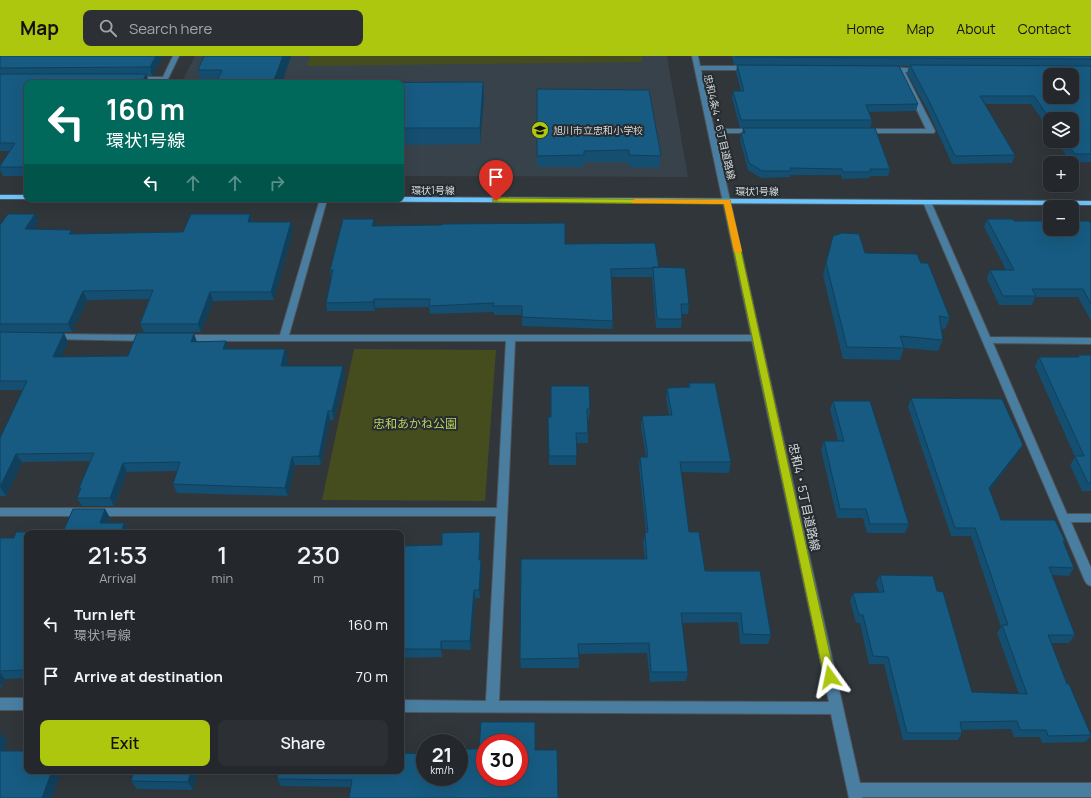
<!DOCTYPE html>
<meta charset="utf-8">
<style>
:root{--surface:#24282c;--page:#2c3034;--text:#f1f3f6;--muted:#a3a6a9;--line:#414448;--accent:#adc60e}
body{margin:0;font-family:Manrope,"Noto Sans JP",sans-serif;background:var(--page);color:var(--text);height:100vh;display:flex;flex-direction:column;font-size:15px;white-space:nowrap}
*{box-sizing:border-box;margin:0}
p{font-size:13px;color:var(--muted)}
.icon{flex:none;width:22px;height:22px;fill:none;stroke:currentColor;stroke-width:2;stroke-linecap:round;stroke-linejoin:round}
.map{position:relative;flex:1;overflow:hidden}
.panel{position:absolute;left:24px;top:474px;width:380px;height:244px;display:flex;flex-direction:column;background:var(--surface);border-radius:8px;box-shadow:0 4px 16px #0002,0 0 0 1px var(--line)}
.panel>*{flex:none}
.guide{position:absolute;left:24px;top:24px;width:380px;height:122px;border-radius:8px;box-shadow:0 4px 16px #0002,0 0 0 1px var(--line);background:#00695c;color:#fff;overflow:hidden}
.controls{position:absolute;left:1043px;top:12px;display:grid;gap:8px}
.controls a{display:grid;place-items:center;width:36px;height:36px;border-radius:8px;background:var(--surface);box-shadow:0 4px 16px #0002,0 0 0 1px var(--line);font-size:20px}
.speed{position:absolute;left:416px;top:678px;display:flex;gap:8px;font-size:20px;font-weight:700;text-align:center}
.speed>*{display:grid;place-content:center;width:52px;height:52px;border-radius:50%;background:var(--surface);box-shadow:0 4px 16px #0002,0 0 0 1px var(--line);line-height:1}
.speed small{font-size:10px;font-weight:400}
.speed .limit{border:6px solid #d22;background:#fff;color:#111}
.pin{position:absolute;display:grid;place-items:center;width:34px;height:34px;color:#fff;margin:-41px -17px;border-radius:50% 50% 50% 0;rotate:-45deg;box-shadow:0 0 4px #0007}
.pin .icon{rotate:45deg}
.me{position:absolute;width:44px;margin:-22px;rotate:348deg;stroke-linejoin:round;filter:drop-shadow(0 0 3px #0008)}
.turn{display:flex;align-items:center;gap:14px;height:84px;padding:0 16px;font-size:18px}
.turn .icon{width:52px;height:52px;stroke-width:2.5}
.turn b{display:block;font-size:28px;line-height:34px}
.lanes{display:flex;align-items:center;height:38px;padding:0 16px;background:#0003;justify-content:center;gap:20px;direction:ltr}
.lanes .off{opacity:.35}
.eta{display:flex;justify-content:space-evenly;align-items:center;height:68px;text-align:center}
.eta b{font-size:24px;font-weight:600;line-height:28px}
.button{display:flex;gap:8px;margin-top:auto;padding:8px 16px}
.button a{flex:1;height:46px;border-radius:8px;background:var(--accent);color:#111;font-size:16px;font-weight:600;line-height:46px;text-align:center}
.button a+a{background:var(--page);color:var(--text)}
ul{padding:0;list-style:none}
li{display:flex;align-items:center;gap:12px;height:52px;padding:0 16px}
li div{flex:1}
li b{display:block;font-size:15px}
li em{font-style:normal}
header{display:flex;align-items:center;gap:24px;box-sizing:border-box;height:56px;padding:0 20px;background:var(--accent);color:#111}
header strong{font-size:19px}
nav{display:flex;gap:22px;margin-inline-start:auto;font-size:14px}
.search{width:280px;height:36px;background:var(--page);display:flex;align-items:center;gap:10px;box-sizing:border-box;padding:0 14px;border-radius:8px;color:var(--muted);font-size:15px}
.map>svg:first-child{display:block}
.built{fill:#38424a}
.green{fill:#454d1e}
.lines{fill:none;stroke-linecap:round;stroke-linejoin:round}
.minor-casing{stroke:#4e5357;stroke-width:2}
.major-casing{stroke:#4e5357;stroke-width:2}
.minor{fill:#4a7ea1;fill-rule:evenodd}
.major{fill:#6cc4fd;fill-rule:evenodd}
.wall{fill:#144e70}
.shaded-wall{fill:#10405b}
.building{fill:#175b82;stroke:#10405b;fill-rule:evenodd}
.route{fill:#adc60e;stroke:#708109}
.slow{fill:#f59e0b}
.labels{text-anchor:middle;stroke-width:4;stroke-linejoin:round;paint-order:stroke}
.far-street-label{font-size:10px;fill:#d4d8da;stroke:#262c2f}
.far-poi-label{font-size:10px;fill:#d4d8da;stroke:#262c2f;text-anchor:start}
.park-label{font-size:12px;fill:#bbd05c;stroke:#262c2f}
.street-label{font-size:12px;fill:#d4d8da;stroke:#262c2f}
</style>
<header>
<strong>Map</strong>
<div class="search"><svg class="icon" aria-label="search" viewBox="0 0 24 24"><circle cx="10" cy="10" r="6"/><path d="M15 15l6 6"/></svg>Search here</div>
<nav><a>Home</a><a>Map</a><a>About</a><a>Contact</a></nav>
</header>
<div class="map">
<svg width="1091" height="742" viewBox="0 0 1091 742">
<rect width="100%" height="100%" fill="#30363a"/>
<path class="built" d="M 195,0 L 667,0 L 688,121 L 401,120 L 401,27 L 181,27 Z"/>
<path class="green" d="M 310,0 L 642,0 L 642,6 L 307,10 Z
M 354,293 L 496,294 L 485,445 L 322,444 Z"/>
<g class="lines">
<defs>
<path id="minor" d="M 173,0 L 179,0 L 166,27 L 160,27 L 161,25 L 135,25 L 132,23 L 135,21 L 163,21 Z
M 692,0 L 698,0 L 700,10 L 749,10 L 752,12 L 749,14 L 701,14 L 714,73 L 755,73 L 759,75 L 755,77 L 715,77 L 860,727 L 1091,727 L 1091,741 L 862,741 L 863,742 L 849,742 L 831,658 L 401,656 L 401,644 L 486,645 L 496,460 L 0,460 L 0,452 L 497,452 L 506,285 L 183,285 L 178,282 L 183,279 L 280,279 L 320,143 L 327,144 L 289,279 L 751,279 ZM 515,285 L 752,285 L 829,646 L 499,645 Z
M 887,11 L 923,13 L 924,14 L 921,16 L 905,16 L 935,75 L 934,77 L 860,77 L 860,73 L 926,73 L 898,15 L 885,14 L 884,13 Z
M 924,144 L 927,144 L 931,146 L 990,281 L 1091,282 L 1091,288 L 993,287 L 1067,458 L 1091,458 L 1091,466 L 1071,466 L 1091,512 L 1091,530 L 1087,528 L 1085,525 L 923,146 Z
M 53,278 L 149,279 L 154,282 L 149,285 L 50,283 L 48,281 L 50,279 Z
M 0,642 L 27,642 L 27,654 L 0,654 Z"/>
<path id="major" d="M 0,139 L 27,139 L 27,143 L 28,143 L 0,143 Z
M 401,141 L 1091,145 L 1091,149 L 231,145 L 227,143 L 401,143 Z"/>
</defs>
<use href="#minor" class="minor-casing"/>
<use href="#major" class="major-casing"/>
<use href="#minor" class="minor"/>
<use href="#major" class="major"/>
</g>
<path class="wall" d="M 0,0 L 163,0 L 152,20 L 147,20 L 149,26 L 27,27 L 27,120 L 3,120 L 0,114 L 0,110 L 10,95 L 0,95 Z
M 204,0 L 291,0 L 282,27 L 483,26 L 484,42 L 480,88 L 401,89 L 401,27 L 201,27 L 198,14 Z
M 732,0 L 1091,0 L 1091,106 L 1071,107 L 1057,85 L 1072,85 L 1050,63 L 1050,75 L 1031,48 L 985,48 L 1015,99 L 1012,107 L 952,108 L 928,55 L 907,17 L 909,10 L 734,9 Z
M 737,9 L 918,48 L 916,55 L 869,56 L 872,64 L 870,72 L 740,72 L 732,42 L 733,35 L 741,35 L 736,16 Z
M 537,33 L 661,100 L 659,112 L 628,111 L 628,106 L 584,106 L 584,111 L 537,111 Z
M 743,72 L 890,113 L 888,120 L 870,120 L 869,122 L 842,123 L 841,119 L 790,119 L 790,121 L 761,122 L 748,114 L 740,84 L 741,77 L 742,77 Z
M 35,158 L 38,166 L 34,173 L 73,178 L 183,176 L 250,158 L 253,166 L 293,175 L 274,244 L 213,245 L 201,276 L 144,276 L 140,268 L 149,243 L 87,244 L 72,276 L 14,276 L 68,286 L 61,301 L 128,300 L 197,286 L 228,293 L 288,302 L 286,310 L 345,318 L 334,364 L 330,364 L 321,409 L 295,409 L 288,440 L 177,437 L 173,428 L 178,415 L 127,416 L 114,450 L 82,450 L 77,442 L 80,435 L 79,432 L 90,405 L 22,406 L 6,440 L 0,440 L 0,382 L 23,334 L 0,334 L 0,169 Z
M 987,163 L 1014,165 L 1091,168 L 1091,265 L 1078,241 L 1035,241 L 1032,249 L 999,249 L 987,223 L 990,214 L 1006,214 L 984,171 Z
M 375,170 L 565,188 L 659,211 L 689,248 L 688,258 L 682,258 L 682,263 L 681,272 L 656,272 L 652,221 L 611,221 L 613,265 L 612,273 L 522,270 L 522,259 L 494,259 L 494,256 L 430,258 L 429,251 L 375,252 L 375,255 L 327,255 L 326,247 L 331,222 L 330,214 Z
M 833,180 L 865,197 L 921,207 L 950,262 L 945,273 L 941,273 L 943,284 L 938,295 L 904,292 L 900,304 L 843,303 L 823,219 Z
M 1078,299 L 1091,299 L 1091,435 L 1082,435 L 1070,409 L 1075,401 L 1035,310 L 1039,301 L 1077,301 Z
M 689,327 L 731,406 L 729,417 L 681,416 L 689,476 L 705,515 L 771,579 L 768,588 L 740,588 L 738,566 L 682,567 L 688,616 L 686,625 L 650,626 L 647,597 L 579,598 L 579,612 L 521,612 L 520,603 L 645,503 L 643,487 L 645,477 L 646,476 L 639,411 L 640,401 L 646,401 L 641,370 L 642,360 L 669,359 L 666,342 L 667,332 L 688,331 Z
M 551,330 L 590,353 L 589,363 L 587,363 L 588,377 L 588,387 L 576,387 L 576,409 L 549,409 L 548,361 L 551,361 Z
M 911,342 L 1018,397 L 990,434 L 1001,464 L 1065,485 L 1064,488 L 1074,512 L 1069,520 L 1052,519 L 1075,579 L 1069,587 L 1051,587 L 1067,628 L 1091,678 L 1091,680 L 1085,686 L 1042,687 L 1040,681 L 1014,681 L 1011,673 L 961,674 L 962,677 L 958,684 L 903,684 L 884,608 L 869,608 L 860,567 L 856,567 L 850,545 L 853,537 L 879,536 L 876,527 L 880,519 L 937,535 L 972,636 L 1019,638 L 997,577 L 1001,571 L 971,480 L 951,480 L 908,351 Z
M 833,345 L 909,468 L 905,477 L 867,477 L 863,462 L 837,462 L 821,394 L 824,385 L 838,385 L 830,353 Z
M 73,453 L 105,453 L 110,462 L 108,467 L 124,467 L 129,476 L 128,477 L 27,477 L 27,622 L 5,623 L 2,631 L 0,631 L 0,482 L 14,482 L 16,476 L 63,476 Z
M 480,476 L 481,484 L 480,504 L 482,513 L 480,542 L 475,542 L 471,594 L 442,593 L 442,601 L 401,602 L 401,490 L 442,489 Z
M 535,694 L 350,731 L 281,730 L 277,723 L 425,698 Z
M 134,715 L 198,715 L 193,734 L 137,733 L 131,725 Z"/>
<path class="shaded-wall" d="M 156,0 L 163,0 L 152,20 L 150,11 Z
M 283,0 L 291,0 L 282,27 L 273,27 Z
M 146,18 L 149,27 L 142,27 Z
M 483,26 L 484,42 L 480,88 L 480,72 Z
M 35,158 L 38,166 L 29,182 L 25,173 Z
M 250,158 L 253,167 L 248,166 Z
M 374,163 L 375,171 L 372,170 Z
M 291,166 L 293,175 L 274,244 L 271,236 Z
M 72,174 L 75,182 L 69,178 Z
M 83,235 L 87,244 L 72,276 L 68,268 Z
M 210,236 L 213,245 L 201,276 L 198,268 Z
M 374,243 L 375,252 L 375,255 L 373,246 Z
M 64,277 L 68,286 L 57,310 L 53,301 Z
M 194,277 L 197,286 L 191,286 Z
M 226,285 L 228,294 L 223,293 Z
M 285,293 L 288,302 L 284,319 L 281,310 Z
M 343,310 L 345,318 L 334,364 L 332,355 Z
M 328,355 L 330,364 L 321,409 L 319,400 Z
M 1023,389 L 1018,397 L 985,440 L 989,432 Z
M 16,398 L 22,406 L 6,440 L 0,431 Z
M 292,401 L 295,409 L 288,440 L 285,432 Z
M 123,407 L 127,416 L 114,450 L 110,442 Z
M 105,453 L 110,462 L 104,476 L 100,467 Z
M 124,467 L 129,476 L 128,477 L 121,477 Z
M 480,476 L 481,484 L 480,513 L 479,504 Z
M 481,504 L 482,513 L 480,542 L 479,534 Z
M 474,534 L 475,542 L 471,594 L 470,585 Z
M 441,585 L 442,593 L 442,601 L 441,593 Z
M 0,616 L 5,623 L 2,631 L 0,628 Z
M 1,677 L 8,685 L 1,703 L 0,702 L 0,680 Z
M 52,715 L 61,715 L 52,742 L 42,742 Z
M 191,715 L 198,715 L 193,734 L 188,726 Z"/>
<path class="building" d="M 0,0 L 156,0 L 150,11 L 0,12 Z
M 204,0 L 283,0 L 273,27 L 483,26 L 480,72 L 401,72 L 401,27 L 216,27 L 222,14 L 198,14 Z
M 735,0 L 1091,0 L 1091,3 L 736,1 Z
M 737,9 L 899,10 L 918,48 L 866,49 L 872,64 L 741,64 L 733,35 L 744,35 Z
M 910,9 L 1091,10 L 1091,98 L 1075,98 L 1065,85 L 1072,85 L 1072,63 L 1050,63 L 1034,40 L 980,40 L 1015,99 L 955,100 L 930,47 ZM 1050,19 L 1072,19 L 1072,41 L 1050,41 Z
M 0,18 L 146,18 L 142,27 L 27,27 L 27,111 L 0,111 L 0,110 L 15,87 L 0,87 Z
M 537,33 L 649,34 L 661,100 L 629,99 L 629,94 L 584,95 L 584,99 L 537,100 Z
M 743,72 L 875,72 L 890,113 L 870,113 L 871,116 L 843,116 L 842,113 L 790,112 L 791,115 L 762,115 L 749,107 L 741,77 L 745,77 Z
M 8,158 L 35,158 L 25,173 L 72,174 L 69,178 L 183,176 L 191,158 L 250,158 L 248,166 L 291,166 L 271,236 L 210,236 L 198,268 L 140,268 L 153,234 L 83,235 L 68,268 L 0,268 L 0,169 Z
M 343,163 L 374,163 L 372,170 L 442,169 L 442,168 L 565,167 L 565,188 L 655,187 L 659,212 L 653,211 L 653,212 L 611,213 L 613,265 L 522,261 L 522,250 L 493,250 L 494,247 L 429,250 L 430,243 L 374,243 L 373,246 L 326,247 L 333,214 L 330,214 Z
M 987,163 L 1013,163 L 1014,165 L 1050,165 L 1050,173 L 1072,173 L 1072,165 L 1089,165 L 1091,168 L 1091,248 L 1083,233 L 1032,233 L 1036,240 L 1003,240 L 990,214 L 1014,214 Z
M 842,177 L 859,178 L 865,197 L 917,198 L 921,207 L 928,207 L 950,262 L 939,260 L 943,284 L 900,280 L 904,292 L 847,291 L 826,207 L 833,180 Z
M 653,211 L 685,212 L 689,248 L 681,248 L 682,263 L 657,263 Z
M 0,276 L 64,277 L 53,301 L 128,300 L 137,277 L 194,277 L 191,286 L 226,285 L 223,293 L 285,293 L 281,310 L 343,310 L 332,355 L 328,355 L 319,400 L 292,401 L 285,432 L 173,428 L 180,406 L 123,407 L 110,442 L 77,442 L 81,432 L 79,432 L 94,397 L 16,398 L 0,431 L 0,382 L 27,325 L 0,325 Z
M 1078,299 L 1091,299 L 1091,427 L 1088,427 L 1075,400 L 1084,400 L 1039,301 L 1079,301 Z
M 689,327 L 715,327 L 731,406 L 680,406 L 689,476 L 699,476 L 705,515 L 760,515 L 771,579 L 743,578 L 741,557 L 681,557 L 688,616 L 651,616 L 649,587 L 578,588 L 579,602 L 520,603 L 521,503 L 647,503 L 645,477 L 648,476 L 640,401 L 648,401 L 642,360 L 672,359 L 667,332 L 690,331 Z
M 551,330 L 589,330 L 590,353 L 587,353 L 588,377 L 576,377 L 577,400 L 549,400 L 548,361 L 551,361 Z
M 911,342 L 1002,343 L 1023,389 L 989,432 L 1001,464 L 1055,464 L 1065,485 L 1063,485 L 1074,512 L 1049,511 L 1075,579 L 1048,579 L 1067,628 L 1069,628 L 1091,679 L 1048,680 L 1046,674 L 1020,674 L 1017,665 L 960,666 L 962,677 L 907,677 L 888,601 L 873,600 L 863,559 L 859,559 L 853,537 L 884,536 L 880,519 L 933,520 L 937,535 L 943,536 L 972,636 L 1027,638 L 1002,569 L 1008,569 L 975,472 L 955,472 Z
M 833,345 L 870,345 L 909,468 L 870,468 L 866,453 L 840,453 L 824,385 L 844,385 Z
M 73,453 L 105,453 L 100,467 L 124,467 L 121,477 L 27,477 L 27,614 L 0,615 L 0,482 L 14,482 L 16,476 L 63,476 Z
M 369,475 L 369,477 L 340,477 L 340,476 Z
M 480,476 L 479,504 L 481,504 L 479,534 L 474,534 L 470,585 L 441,585 L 441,593 L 401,593 L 401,490 L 442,489 L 442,477 Z
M 481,666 L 535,666 L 535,694 L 557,694 L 558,742 L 349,742 L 352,724 L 277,723 L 279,715 L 401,715 L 401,697 L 425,698 L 425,721 L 459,721 L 459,693 L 479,693 ZM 485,687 L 519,687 L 519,721 L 485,721 Z
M 0,695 L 27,695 L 27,715 L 52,715 L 42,742 L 0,742 Z
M 134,715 L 191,715 L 188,726 L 131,725 Z"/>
<path class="route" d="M 496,142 L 730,144 L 835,621 L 834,625 L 830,626 L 826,625 L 824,621 L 724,148 L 493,146 L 493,143 Z"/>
<path class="slow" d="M 635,143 L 730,144 L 742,195 L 738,198 L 734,195 L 724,148 L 632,147 L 631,145 Z"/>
<defs>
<symbol id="school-disc" viewBox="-11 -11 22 22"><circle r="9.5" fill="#adc60e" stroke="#262c2f"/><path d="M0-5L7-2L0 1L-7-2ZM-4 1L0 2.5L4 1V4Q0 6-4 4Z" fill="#111"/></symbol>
</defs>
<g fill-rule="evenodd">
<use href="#school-disc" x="530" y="64" width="20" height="20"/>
</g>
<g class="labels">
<g class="far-street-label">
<text transform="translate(720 71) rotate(77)" y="4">忠和4条4・6丁目道路線</text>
<text x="433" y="138">環状1号線</text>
<text x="757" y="139">環状1号線</text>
</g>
<g class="far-poi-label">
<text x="553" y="78">旭川市立忠和小学校</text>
</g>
<g class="park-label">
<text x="415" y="372">忠和あかね公園</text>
</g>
<g class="street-label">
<text transform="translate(804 441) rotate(78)" y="4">忠和4・5丁目道路線</text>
</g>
</g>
</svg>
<div class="controls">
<a><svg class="icon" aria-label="search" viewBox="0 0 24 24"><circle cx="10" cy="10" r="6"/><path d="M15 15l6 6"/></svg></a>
<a><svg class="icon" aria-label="layers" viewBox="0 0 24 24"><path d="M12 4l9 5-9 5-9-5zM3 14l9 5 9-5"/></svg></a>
<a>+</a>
<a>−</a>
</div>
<div class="speed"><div>21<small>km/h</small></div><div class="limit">30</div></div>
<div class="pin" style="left:496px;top:145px;background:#d93025"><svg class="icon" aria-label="arrive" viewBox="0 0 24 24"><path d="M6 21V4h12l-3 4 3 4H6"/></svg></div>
<svg class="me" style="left:830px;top:621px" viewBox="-20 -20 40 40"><path d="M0-17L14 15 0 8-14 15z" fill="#adc60e" stroke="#fff" stroke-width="4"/></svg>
<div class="guide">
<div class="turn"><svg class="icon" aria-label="left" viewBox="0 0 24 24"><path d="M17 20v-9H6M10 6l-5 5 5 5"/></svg><div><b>160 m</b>環状1号線</div></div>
<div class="lanes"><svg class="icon" aria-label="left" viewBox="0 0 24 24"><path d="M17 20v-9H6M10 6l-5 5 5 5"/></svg><svg class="icon off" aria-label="ahead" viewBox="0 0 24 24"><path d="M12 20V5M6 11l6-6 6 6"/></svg><svg class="icon off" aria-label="ahead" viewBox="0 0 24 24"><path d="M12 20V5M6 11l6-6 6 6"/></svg><svg class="icon off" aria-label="right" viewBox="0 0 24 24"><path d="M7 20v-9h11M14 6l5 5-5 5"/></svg></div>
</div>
<section class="panel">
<div class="eta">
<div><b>21:53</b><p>Arrival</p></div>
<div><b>1</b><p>min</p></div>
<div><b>230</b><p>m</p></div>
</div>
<ul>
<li><svg class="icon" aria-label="left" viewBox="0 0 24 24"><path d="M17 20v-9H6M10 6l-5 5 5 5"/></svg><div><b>Turn left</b><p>環状1号線</p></div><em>160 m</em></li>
<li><svg class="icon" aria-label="arrive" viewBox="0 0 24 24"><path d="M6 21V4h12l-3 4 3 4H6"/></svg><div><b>Arrive at destination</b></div><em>70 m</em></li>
</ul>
<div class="button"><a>Exit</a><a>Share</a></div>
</section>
</div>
